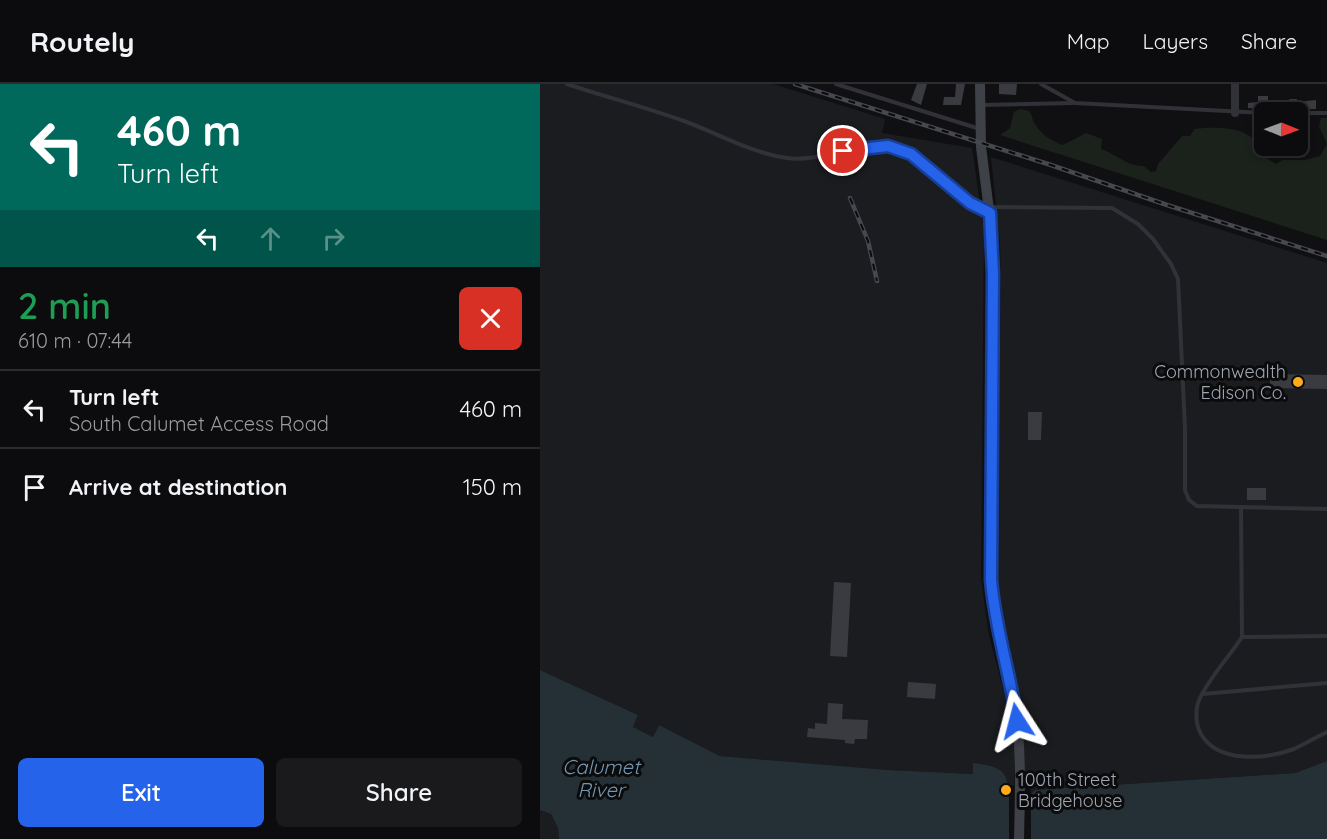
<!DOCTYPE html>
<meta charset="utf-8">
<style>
:root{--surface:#0c0c0e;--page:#1a1a1c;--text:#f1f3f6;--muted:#9a9b9e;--line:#2c2c2e;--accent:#2563eb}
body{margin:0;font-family:Quicksand,sans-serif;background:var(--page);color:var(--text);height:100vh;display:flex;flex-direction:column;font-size:22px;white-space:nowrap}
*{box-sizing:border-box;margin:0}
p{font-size:20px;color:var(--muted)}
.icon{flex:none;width:33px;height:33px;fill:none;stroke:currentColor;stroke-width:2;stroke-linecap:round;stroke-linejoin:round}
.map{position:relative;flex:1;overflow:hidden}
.drawer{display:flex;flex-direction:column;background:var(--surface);width:540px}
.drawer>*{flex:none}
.top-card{background:#00695c;color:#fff;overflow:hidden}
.needle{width:39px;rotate:91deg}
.fabs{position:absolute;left:714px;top:18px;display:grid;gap:12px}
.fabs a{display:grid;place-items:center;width:54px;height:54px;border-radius:9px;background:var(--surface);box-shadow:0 3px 9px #0003,0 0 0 2px var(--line);font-size:30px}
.pin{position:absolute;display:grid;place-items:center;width:51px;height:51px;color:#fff;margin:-26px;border:3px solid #fff;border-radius:50%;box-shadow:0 2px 6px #0007}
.me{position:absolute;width:66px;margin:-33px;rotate:351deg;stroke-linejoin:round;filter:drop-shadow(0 0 4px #0008)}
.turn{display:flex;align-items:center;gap:21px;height:126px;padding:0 18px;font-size:27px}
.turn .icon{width:78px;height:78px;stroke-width:2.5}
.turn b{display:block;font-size:42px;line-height:51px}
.lanes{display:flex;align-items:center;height:57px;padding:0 18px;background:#0003;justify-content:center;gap:30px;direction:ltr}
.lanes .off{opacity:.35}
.round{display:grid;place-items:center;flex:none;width:63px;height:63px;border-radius:9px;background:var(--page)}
.headline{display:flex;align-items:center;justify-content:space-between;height:102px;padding:0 18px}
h1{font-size:36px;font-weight:600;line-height:45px;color:#1e9e55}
.primary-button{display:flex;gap:12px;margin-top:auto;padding:12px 18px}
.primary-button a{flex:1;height:69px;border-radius:9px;background:var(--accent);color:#fff;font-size:24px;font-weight:600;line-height:69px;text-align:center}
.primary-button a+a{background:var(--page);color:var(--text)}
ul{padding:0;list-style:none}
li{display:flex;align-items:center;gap:18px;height:78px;padding:0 18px;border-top:2px solid var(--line)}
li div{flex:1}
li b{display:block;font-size:22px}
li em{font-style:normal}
header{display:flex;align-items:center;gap:36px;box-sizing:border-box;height:84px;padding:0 30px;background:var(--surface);border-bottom:2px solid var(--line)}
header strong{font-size:28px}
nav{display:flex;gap:33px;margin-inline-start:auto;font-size:21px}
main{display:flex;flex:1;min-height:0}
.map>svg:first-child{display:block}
.built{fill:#1b1c1f}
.green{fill:#1a221b}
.water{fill:#252f36}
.pier{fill:#101012}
.building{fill:#393b40}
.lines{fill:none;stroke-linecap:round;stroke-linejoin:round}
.service{stroke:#303237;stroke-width:4}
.minor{stroke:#303237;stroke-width:8}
.secondary{stroke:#3e4147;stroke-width:10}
.rail-casing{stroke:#45484e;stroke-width:4.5}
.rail{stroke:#0b0b0c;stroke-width:2;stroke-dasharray:7;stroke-linecap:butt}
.route-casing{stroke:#184099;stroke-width:15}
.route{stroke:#2563eb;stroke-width:10}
.poi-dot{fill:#ffaa1a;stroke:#0b0b0c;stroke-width:2}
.labels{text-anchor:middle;stroke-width:6;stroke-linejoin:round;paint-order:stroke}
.poi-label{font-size:18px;fill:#9fa6b4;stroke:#0b0b0c;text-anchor:end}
.water-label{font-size:20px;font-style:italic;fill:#7297b4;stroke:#0b0b0c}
</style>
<header>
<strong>Routely</strong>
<nav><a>Map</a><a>Layers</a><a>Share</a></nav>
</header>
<main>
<section class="drawer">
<div class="top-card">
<div class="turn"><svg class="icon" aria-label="left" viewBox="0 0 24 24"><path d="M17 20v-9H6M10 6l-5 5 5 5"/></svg><div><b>460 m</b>Turn left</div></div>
<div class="lanes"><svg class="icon" aria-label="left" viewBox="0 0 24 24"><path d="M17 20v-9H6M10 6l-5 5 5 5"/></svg><svg class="icon off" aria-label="ahead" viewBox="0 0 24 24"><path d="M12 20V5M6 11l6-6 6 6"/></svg><svg class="icon off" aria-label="right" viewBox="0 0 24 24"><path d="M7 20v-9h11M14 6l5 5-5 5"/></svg></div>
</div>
<div class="headline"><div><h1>2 min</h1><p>610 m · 07:44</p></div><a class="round" style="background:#d93025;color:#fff"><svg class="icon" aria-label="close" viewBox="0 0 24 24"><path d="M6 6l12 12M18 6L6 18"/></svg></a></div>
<ul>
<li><svg class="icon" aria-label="left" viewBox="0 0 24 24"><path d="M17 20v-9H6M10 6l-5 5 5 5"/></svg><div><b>Turn left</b><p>South Calumet Access Road</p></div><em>460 m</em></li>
<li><svg class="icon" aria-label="arrive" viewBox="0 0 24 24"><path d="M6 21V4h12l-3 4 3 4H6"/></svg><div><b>Arrive at destination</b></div><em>150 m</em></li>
</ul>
<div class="primary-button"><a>Exit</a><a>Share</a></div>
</section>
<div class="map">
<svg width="787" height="755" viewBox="0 0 787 755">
<rect width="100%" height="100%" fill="#101012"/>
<path class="built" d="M 0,0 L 233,0 L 345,35 L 342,49 L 432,64 L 444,148 L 441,494 L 448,547 L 472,640 L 475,662 L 474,702 L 467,701 L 433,679 L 433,690 L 349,686 L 180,672 L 119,641 L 113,653 L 93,643 L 98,631 L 0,586 Z
M 451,73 L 787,179 L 787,677 L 755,689 L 495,706 L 490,711 L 491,690 L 485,689 L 482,631 L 460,532 L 456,491 L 461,206 L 460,158 Z
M 0,726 L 11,730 L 18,744 L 19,755 L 0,755 Z"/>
<path class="green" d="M 480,25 L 489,27 C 493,32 492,36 495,40 C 502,51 511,57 523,61 L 546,49 L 562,55 L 561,65 C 576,70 588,83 604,82 L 611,88 L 616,87 L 618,80 L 642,52 L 650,52 L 655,45 C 678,42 718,42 721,71 L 736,80 L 742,76 L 765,76 L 780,72 L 787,60 L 779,42 L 781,34 L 787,34 L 787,156 L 460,51 L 470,44 L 474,28 Z"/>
<path class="water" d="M 0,586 L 98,631 L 93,643 L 113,653 L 119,641 L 180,672 L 349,686 L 433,690 L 433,679 C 448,681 468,683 467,701 L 463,703 L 463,713 L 490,711 L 495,706 L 755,689 L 787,677 L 787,755 L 19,755 L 18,744 L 11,730 L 0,726 Z"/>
<path class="pier" d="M 491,706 L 491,755 L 469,755 L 469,710 Z"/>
<path class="building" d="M 377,0 L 387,0 L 381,21 L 371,16 Z
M 416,0 L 425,0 L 421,21 L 403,21 L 404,13 L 415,13 Z
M 459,0 L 477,0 L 476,11 L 459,10 Z
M 718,12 L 728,12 L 728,26 L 708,24 L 708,19 L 718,18 Z
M 749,15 L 757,15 L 757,18 L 776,16 L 776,25 L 740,26 L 741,17 L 749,17 Z
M 730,290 L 787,291 L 787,305 L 730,304 Z
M 488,328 L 502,328 L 501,356 L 488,356 Z
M 707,404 L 726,404 L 726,416 L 707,416 Z
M 294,498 L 311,499 L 307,573 L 290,572 Z
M 368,598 L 396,600 L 395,615 L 367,613 Z
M 288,619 L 303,620 L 302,635 L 328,636 L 327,655 L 315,655 L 314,660 L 305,659 L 305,656 L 267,653 L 268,644 L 275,645 L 275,639 L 287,640 Z"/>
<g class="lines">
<path class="service" d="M 27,0 C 66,13 105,23 144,37 C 177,49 211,69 247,74 C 284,79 323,53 359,65 C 394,77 415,112 448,128
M 296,0 L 440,45
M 501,0 L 535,19 L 724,29
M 441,21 L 533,19
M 758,29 L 787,29
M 450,123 L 572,124 L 598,140 L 613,155 L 631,180 L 638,195 L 645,344 L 645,406 L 649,416 L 657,422 L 787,425
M 701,423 L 702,553
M 787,552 L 702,553 C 689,573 670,593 660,614 C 655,624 655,640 661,650 C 678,680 726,675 754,665 C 765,660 776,653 787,648
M 663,610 L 787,599"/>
<path class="minor" d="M 695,29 L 695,0"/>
<path class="secondary" d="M 440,0 L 441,63 L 453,158 L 451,498 C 454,539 467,576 474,616 C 482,662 480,709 479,755"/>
<defs>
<path id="rail" d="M 255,0 L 511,81 L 627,121 L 787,172
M 310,114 L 328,157 L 337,197"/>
</defs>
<use href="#rail" class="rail-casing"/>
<use href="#rail" class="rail"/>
</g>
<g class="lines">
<defs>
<path id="route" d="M 303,67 L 348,62 L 371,70 L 430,119 L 450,129 L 453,190 L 451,496 C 455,544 470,589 477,637"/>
</defs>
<use href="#route" class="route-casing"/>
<use href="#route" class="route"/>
</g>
<g class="poi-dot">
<circle cx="758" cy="298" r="6"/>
<circle cx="466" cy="706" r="6"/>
</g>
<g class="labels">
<g class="poi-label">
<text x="746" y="294">Commonwealth<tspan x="746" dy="21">Edison Co.</tspan></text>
<text x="478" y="702" text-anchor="start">100th Street<tspan x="478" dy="21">Bridgehouse</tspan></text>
</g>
<g class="water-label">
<text x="61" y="690">Calumet<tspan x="61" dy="23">River</tspan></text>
</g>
</g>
</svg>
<div class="fabs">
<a><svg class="needle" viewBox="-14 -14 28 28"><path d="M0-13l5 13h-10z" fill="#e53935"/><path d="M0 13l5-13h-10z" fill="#9a9b9e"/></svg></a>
</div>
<div class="pin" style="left:303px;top:67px;background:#d93025"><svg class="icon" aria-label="arrive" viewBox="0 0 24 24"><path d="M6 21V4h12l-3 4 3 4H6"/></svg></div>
<svg class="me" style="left:477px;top:637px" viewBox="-20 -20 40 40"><path d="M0-17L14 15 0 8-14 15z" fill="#2563eb" stroke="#fff" stroke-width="4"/></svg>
</div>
</main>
